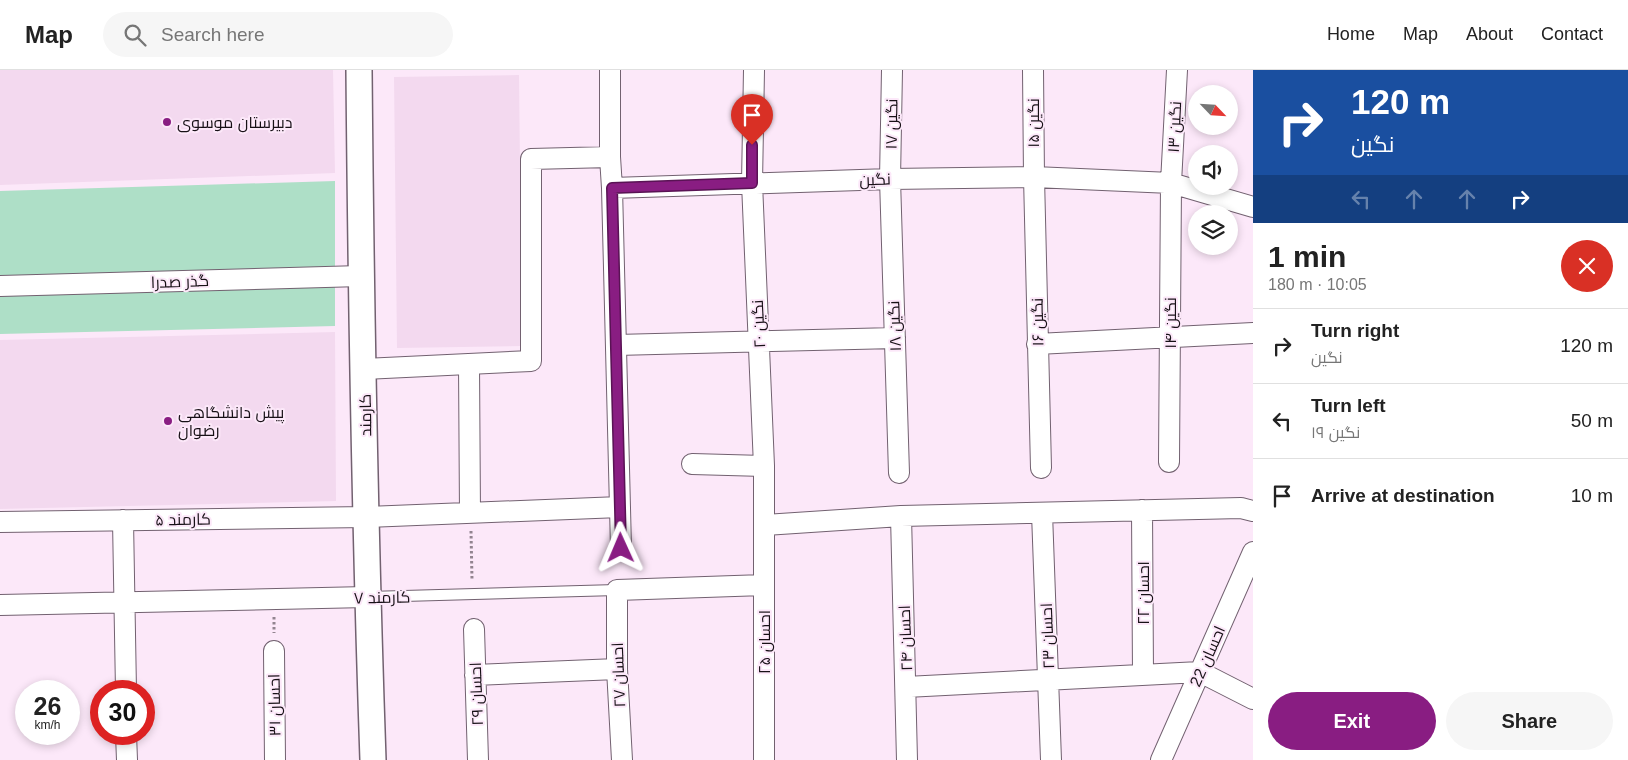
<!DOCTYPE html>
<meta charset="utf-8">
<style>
:root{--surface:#fff;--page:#f6f6f6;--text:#222;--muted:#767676;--line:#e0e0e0;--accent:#891d82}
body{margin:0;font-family:Arial,Cairo,sans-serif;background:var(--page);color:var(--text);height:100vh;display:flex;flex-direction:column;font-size:19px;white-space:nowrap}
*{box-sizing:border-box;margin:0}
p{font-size:16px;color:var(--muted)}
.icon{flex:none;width:28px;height:28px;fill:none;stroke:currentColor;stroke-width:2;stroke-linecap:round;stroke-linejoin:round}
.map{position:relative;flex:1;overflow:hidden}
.side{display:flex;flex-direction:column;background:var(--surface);width:375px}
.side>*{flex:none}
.top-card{background:#1a4fa0;color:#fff;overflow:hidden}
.needle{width:32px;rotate:115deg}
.fabs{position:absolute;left:1188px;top:15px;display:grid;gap:10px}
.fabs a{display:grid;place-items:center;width:50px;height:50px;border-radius:50%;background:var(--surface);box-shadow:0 2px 8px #0003;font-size:25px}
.speed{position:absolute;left:15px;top:610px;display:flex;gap:10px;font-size:25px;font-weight:700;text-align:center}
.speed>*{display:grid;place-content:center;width:65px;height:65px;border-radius:50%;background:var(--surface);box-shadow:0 2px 8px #0003;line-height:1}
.speed small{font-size:12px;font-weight:400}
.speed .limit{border:8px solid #d22;background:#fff;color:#111}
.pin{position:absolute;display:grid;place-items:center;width:42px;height:42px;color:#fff;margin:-51px -21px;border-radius:50% 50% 50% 0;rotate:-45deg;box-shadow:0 0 5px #0007}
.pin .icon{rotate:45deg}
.me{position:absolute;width:55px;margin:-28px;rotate:359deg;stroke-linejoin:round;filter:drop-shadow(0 0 4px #0008)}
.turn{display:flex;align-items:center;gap:18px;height:105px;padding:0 15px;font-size:22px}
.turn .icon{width:65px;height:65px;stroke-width:2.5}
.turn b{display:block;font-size:35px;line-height:42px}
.lanes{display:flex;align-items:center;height:48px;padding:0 15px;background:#0003;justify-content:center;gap:25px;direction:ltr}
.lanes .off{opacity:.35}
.round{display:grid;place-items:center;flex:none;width:52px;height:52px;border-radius:26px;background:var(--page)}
.summary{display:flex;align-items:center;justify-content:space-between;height:85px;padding:0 15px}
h1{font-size:30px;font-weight:600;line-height:38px}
.button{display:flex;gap:10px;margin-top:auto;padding:10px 15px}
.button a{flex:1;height:58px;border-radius:30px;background:var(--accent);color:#fff;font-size:20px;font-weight:600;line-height:58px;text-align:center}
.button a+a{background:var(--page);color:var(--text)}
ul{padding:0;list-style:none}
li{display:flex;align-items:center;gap:15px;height:75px;padding:0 15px;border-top:1px solid var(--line)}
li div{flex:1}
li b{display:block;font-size:19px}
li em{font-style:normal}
header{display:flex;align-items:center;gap:30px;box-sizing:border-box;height:70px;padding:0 25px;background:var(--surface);border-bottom:1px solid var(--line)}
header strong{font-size:24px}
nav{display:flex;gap:28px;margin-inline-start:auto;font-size:18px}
.search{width:350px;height:45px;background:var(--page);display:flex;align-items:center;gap:12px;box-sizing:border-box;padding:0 18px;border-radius:28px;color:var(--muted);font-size:19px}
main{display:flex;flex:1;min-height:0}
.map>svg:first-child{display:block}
.built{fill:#f3d9ef}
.green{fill:#aedfc7}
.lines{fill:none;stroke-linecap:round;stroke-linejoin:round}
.service-casing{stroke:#726170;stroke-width:12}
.minor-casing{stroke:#726170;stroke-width:22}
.tertiary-casing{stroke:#726170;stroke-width:28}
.path{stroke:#928490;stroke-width:3;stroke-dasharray:2.5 2.5;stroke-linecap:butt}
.service{stroke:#fff;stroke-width:10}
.minor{stroke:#fff;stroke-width:20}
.tertiary{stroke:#fff;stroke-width:25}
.route-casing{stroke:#591354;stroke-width:12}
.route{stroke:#891d82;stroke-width:9}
.poi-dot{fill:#891d82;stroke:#fce8f9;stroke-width:2}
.labels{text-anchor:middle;stroke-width:4;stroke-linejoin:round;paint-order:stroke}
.poi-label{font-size:16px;fill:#171016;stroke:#fce8f9;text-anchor:start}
.street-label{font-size:16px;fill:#171016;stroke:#fce8f9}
</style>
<header>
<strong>Map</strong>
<div class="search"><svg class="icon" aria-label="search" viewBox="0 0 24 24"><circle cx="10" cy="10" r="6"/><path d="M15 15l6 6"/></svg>Search here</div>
<nav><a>Home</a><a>Map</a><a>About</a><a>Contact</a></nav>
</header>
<main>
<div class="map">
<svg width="1253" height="690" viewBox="0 0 1253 690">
<rect width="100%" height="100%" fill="#fce8f9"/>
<path class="built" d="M 0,0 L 333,0 L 335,103 L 0,115 Z
M 519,5 L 522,276 L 397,278 L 394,7 Z
M 335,262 L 336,431 L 0,439 L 0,270 Z"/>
<path class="green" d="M 335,111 L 335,256 L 0,264 L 0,121 Z"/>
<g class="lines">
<defs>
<path id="service" d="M 368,527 L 617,520"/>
<path id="minor" d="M 610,0 L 610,87 L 612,118 L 890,109 L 1034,107 L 1171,113 L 1253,137
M 754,0 L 752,113 L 764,396
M 892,0 L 890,109 L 899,403
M 1033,0 L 1034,107 L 1041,398
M 612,118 L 621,478
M 0,216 L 361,206
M 1037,274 L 1253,263
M 616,275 L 895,268
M 469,294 L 470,443
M 364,299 L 531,291 L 531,89 L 610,87
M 1169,392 L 1171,113 L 1177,0
M 692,394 L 764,396 L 764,690
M 1142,440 L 1143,605
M 1042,443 L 1051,690
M 901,446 L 907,690
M 123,450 L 126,621
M 0,452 L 367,447 L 620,437
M 765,455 L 901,446 L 1241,438 L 1253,441
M 0,535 L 367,527
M 474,559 L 478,690
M 274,581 L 275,690
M 475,605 L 617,599
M 906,617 L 1200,602 L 1253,629
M 126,664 L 127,690
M 622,690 L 617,599 L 617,520 L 764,515
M 1161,690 L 1253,482"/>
<path id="tertiary" d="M 359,0 C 361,230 365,460 373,690"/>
</defs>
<use href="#service" class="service-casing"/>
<use href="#minor" class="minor-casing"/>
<use href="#tertiary" class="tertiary-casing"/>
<path class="path" d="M 471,461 L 472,510
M 274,547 L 274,563"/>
<use href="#service" class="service"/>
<use href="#minor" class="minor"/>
<use href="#tertiary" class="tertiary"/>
</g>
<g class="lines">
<defs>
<path id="route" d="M 621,478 L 612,118 L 752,113 L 752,75"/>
</defs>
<use href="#route" class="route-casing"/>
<use href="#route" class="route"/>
</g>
<g class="poi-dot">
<circle cx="167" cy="52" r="5"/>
<circle cx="168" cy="351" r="5"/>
</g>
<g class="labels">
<g class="poi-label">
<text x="177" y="58">دبیرستان موسوی</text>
<text x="178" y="348">پیش دانشگاهی<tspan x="178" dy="18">رضوان</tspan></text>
</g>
<g class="street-label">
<text transform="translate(1033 53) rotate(-90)" y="6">نگین ۱۵</text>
<text transform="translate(891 54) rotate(-89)" y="6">نگین ۱۷</text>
<text transform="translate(1174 57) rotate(-87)" y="6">نگین ۱۳</text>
<text transform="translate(875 109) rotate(-2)" y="6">نگین</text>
<text transform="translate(180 211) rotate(-2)" y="6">گذر صدرا</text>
<text transform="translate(1037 252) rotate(-91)" y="6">نگین ۱۶</text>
<text transform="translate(1170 253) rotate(-90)" y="6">نگین ۱۴</text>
<text transform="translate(758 254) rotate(-93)" y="6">نگین ۲۰</text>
<text transform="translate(894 256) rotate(-92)" y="6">نگین ۱۸</text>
<text transform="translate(365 345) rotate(-91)" y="6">کارمند</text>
<text transform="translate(183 449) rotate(-1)" y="6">کارمند ۵</text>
<text transform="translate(1143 523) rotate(-90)" y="6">احسان ۲۲</text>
<text transform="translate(382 527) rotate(-1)" y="6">کارمند ۷</text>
<text transform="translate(1047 566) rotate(-92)" y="6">احسان ۲۳</text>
<text transform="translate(905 568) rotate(-92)" y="6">احسان ۲۴</text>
<text transform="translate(764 572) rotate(-90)" y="6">احسان ۲۵</text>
<text transform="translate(1207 586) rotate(-66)" y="6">احسان 22</text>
<text transform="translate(618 605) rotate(-92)" y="6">احسان ۲۷</text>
<text transform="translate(476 624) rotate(-92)" y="6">احسان ۲۹</text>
<text transform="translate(274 635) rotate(-91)" y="6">احسان ۳۱</text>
</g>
</g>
</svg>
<div class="fabs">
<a><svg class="needle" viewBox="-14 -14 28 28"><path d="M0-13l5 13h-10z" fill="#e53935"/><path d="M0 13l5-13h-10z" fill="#767676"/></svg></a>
<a><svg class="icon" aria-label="sound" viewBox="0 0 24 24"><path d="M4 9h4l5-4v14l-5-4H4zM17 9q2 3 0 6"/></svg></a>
<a><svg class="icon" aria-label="layers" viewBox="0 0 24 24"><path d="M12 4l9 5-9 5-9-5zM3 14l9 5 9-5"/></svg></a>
</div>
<div class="speed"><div>26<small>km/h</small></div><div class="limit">30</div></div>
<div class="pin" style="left:752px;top:75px;background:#d93025"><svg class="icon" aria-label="arrive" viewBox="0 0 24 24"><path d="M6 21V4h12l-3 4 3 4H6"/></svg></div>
<svg class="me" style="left:621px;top:478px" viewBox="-20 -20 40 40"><path d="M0-17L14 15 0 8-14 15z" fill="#891d82" stroke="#fff" stroke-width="4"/></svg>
</div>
<section class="side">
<div class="top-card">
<div class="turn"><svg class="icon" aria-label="right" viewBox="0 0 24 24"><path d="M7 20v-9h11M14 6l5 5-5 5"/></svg><div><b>120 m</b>نگین</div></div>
<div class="lanes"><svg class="icon off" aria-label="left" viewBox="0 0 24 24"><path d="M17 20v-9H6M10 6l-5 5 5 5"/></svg><svg class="icon off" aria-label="ahead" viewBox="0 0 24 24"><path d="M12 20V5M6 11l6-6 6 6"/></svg><svg class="icon off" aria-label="ahead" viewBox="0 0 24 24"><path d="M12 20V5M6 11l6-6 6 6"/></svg><svg class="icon" aria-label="right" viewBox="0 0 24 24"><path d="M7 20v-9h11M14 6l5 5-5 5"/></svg></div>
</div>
<div class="summary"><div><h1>1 min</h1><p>180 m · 10:05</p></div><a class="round" style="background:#d93025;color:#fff"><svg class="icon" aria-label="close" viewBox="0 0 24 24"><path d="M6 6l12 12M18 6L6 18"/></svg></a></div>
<ul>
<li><svg class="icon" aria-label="right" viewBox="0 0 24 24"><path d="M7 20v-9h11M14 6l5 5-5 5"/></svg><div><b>Turn right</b><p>نگین</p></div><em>120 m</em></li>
<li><svg class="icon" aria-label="left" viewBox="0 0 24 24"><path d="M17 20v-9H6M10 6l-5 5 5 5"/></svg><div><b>Turn left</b><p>نگین ۱۹</p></div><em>50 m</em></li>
<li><svg class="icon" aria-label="arrive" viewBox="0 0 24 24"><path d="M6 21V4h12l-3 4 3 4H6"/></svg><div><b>Arrive at destination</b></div><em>10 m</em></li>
</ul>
<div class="button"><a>Exit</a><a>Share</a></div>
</section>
</main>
